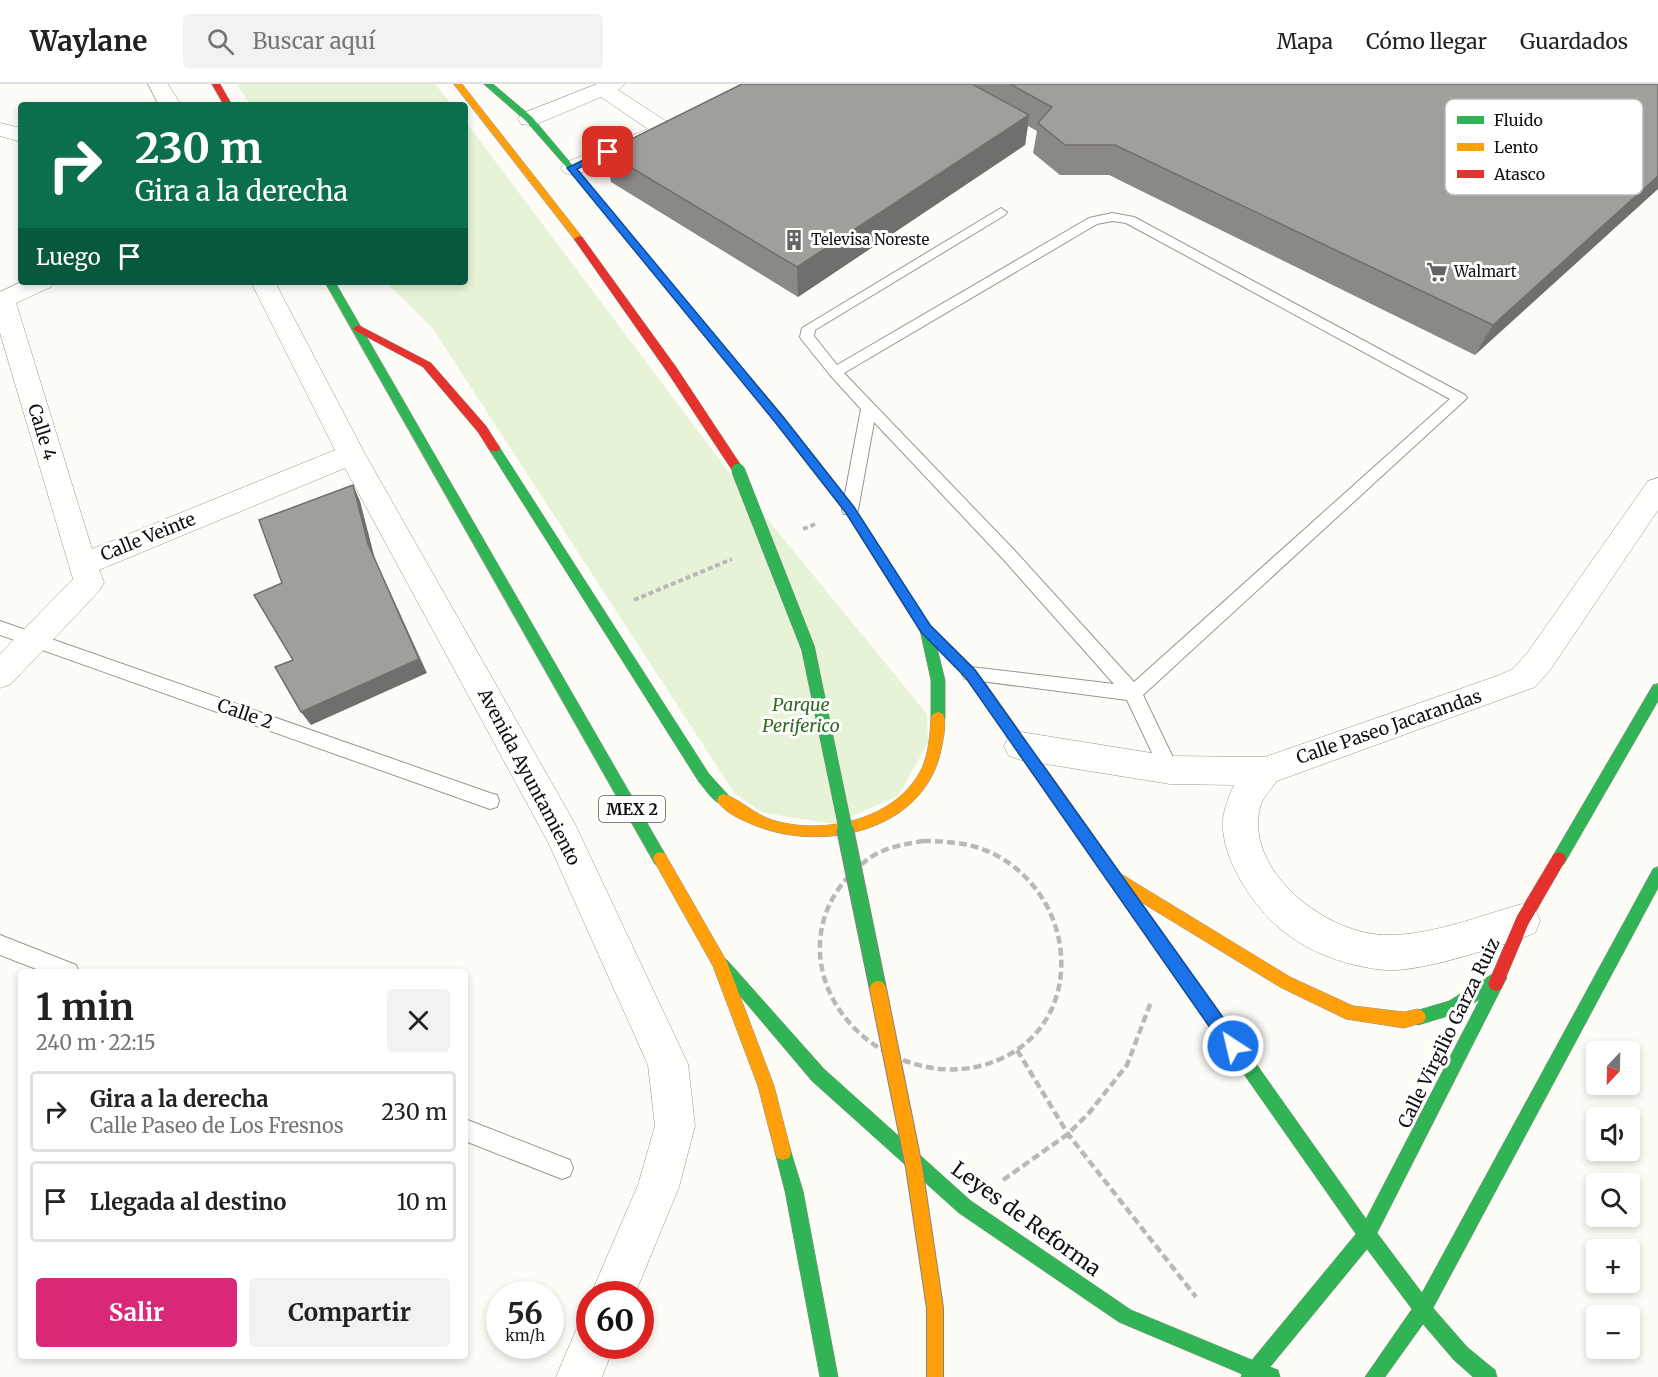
<!DOCTYPE html>
<html lang="es">
<meta charset="utf-8">
<style>
:root{--surface:#fff;--page:#f2f2f2;--text:#222;--muted:#767676;--line:#e0e0e0;--accent:#db2777}
body{margin:0;font-family:Merriweather,serif;background:var(--page);color:var(--text);height:100vh;display:flex;flex-direction:column;font-size:22px;white-space:nowrap}
*{box-sizing:border-box;margin:0}
p{font-size:20px;color:var(--muted)}
.icon{flex:none;width:33px;height:33px;fill:none;stroke:currentColor;stroke-width:2;stroke-linecap:round;stroke-linejoin:round}
.map{position:relative;flex:1;overflow:hidden}
.details{position:absolute;left:18px;top:885px;width:450px;height:390px;display:flex;flex-direction:column;background:var(--surface);border-radius:6px;box-shadow:0 3px 9px #0003}
.details>*{flex:none}
.top-card{position:absolute;left:18px;top:18px;width:450px;height:183px;border-radius:6px;box-shadow:0 3px 9px #0003;background:#0b6e4f;color:#fff;overflow:hidden}
.needle{width:39px;rotate:202deg}
.fabs{position:absolute;left:1586px;top:957px;display:grid;gap:12px}
.fabs a{display:grid;place-items:center;width:54px;height:54px;border-radius:6px;background:var(--surface);box-shadow:0 3px 9px #0003;font-size:30px}
.speed{position:absolute;left:486px;top:1197px;display:flex;gap:12px;font-size:30px;font-weight:700;text-align:center}
.speed>*{display:grid;place-content:center;width:78px;height:78px;border-radius:50%;background:var(--surface);box-shadow:0 3px 9px #0003;line-height:1}
.speed small{font-size:15px;font-weight:400}
.speed .limit{border:9px solid #d22;background:#fff;color:#111}
.pin{position:absolute;display:grid;place-items:center;width:51px;height:51px;color:#fff;margin:-26px;border-radius:12px;box-shadow:0 3px 9px #0006}
.me{position:absolute;width:66px;margin:-33px;rotate:325deg;stroke-linejoin:round;filter:drop-shadow(0 0 4px #0008)}
.turn{display:flex;align-items:center;gap:21px;height:126px;padding:0 18px;font-size:27px}
.turn .icon{width:78px;height:78px;stroke-width:2.5}
.turn b{display:block;font-size:42px;line-height:51px}
.then{display:flex;align-items:center;height:57px;padding:0 18px;background:#0003;gap:12px;font-size:22px}
.round{display:grid;place-items:center;flex:none;width:63px;height:63px;border-radius:6px;background:var(--page)}
.head{display:flex;align-items:center;justify-content:space-between;height:102px;padding:0 18px}
h1{font-size:36px;font-weight:700;line-height:45px}
.cta{display:flex;gap:12px;margin-top:auto;padding:12px 18px}
.cta a{flex:1;height:69px;border-radius:6px;background:var(--accent);color:#fff;font-size:24px;font-weight:700;line-height:69px;text-align:center}
.cta a+a{background:var(--page);color:var(--text)}
ul{padding:0;list-style:none}
li{display:flex;align-items:center;gap:18px;height:81px;margin:0 12px 9px;padding:0 6px;border:3px solid var(--line);border-radius:6px}
li div{flex:1}
li b{display:block;font-size:22px}
li em{font-style:normal}
header{display:flex;align-items:center;gap:36px;box-sizing:border-box;height:84px;padding:0 30px;background:var(--surface);border-bottom:2px solid var(--line)}
header strong{font-size:28px}
nav{display:flex;gap:33px;margin-inline-start:auto;font-size:21px}
.search{width:420px;height:54px;background:var(--page);display:flex;align-items:center;gap:15px;box-sizing:border-box;padding:0 21px;border-radius:6px;color:var(--muted);font-size:22px}
.map>svg:first-child{display:block}
.green{fill:#e7f3d7}
.lines{fill:none;stroke-linecap:round;stroke-linejoin:round}
.lane-casing{stroke:#979795;stroke-width:2}
.street-casing{stroke:#979795;stroke-width:1}
.fast-casing{stroke:#8e8d8b;stroke-width:1}
.slow-casing{stroke:#8e8d8b;stroke-width:1}
.jam-casing{stroke:#8e8d8b;stroke-width:1}
.path-far1{stroke:#b9b9b8;stroke-width:4;stroke-dasharray:5 3;stroke-linecap:butt}
.path{stroke:#b9b9b8;stroke-width:4.5;stroke-dasharray:8 4;stroke-linecap:butt}
.lane{fill:#fffffe;fill-rule:evenodd}
.street{fill:#fffffe;fill-rule:evenodd}
.fast{fill:#30b455;fill-rule:evenodd}
.slow{fill:#ff9f0a;fill-rule:evenodd}
.jam{fill:#e5322d;fill-rule:evenodd}
.fast-bridge-far1-casing{stroke:#858482;stroke-width:14;stroke-linecap:butt}
.fast-bridge-casing{stroke:#858482;stroke-width:18;stroke-linecap:butt}
.slow-bridge-casing{stroke:#858482;stroke-width:18;stroke-linecap:butt}
.fast-bridge-far1{stroke:#30b455;stroke-width:13}
.fast-bridge{stroke:#30b455;stroke-width:16}
.slow-bridge{stroke:#ff9f0a;stroke-width:16}
.wall{fill:#8a8986}
.shaded-wall{fill:#716f6d}
.building{fill:#a19f9c;stroke:#716f6d;stroke-width:1.5}
.route{fill:#1a73e8;stroke:#114b97;stroke-width:1.5}
.labels{text-anchor:middle;stroke-width:6;stroke-linejoin:round;paint-order:stroke}
.far-poi-label{font-size:15px;fill:#111;stroke:#fff;text-anchor:start}
.shield{fill:#fff;stroke:#585858;stroke-width:1.5}
.shield-label{font-size:16px;font-weight:bold;fill:#111}
.street-label{font-size:18px;fill:#111;stroke:#fff}
.park-label{font-size:18px;font-style:italic;fill:#2f6b1f;stroke:#fff}
.near-street-label{font-size:21px;fill:#111;stroke:#fff}
.key{fill:#fff;stroke:#b8b8b8;stroke-width:1.5}
.key-label{font-size:16px;fill:#111}
</style>
<header>
<strong>Waylane</strong>
<div class="search"><svg class="icon" aria-label="search" viewBox="0 0 24 24"><circle cx="10" cy="10" r="6"/><path d="M15 15l6 6"/></svg>Buscar aquí</div>
<nav><a>Mapa</a><a>Cómo llegar</a><a>Guardados</a></nav>
</header>
<div class="map">
<svg width="1658" height="1293" viewBox="0 0 1658 1293">
<rect width="100%" height="100%" fill="#fdfcf7"/>
<path class="green" d="M 237,0 L 435,0 L 452,21 L 250,21 Z
M 465,37 L 728,387 L 927,630 L 928,659 L 898,712 L 834,740 L 763,729 L 735,710 L 433,245 L 386,198 L 465,198 Z"/>
<g class="lines">
<defs>
<path id="lane" d="M 1001,124 L 1007,128 L 1005,131 L 815,246 L 814,252 L 837,281 L 1089,134 L 1112,129 L 1134,133 L 1465,311 L 1467,314 L 1143,611 L 1179,686 L 1177,692 L 1170,694 L 1163,692 L 1127,616 L 965,595 L 962,590 L 965,585 L 971,583 L 1114,600 L 1003,475 L 874,338 L 858,426 L 856,430 L 844,430 L 842,426 L 861,325 L 830,291 L 802,256 L 800,253 L 802,244 ZM 1112,137 L 1126,139 L 1450,315 L 1134,598 L 1015,467 L 844,289 L 1097,140 Z
M 0,537 L 490,709 L 497,711 L 499,717 L 497,723 L 490,725 L 0,551 Z
M 0,851 L 76,881 L 79,888 L 44,888 L 0,871 Z
M 465,1035 L 570,1076 L 573,1084 L 570,1092 L 562,1095 L 465,1057 Z"/>
<path id="street" d="M 148,0 L 168,0 L 181,21 L 159,21 Z
M 597,0 L 625,0 L 618,6 L 669,39 L 672,44 L 669,49 L 657,49 L 655,56 L 580,89 L 572,91 L 564,89 L 561,84 L 564,79 L 648,45 L 601,13 L 537,40 L 529,41 L 521,40 L 518,35 L 521,30 Z
M 0,39 L 21,44 L 21,58 L 0,52 Z
M 21,198 L 54,198 L 51,203 L 16,219 L 92,465 L 335,366 L 251,198 L 275,198 L 365,370 L 575,740 L 688,980 L 695,1042 L 679,1103 L 635,1210 L 591,1210 L 638,1101 L 655,1042 L 648,981 L 549,760 L 345,384 L 99,486 L 104,498 L 100,506 L 11,600 L 0,604 L 0,570 L 73,495 L 0,249 L 0,208 Z
M 1658,394 L 1658,426 L 1550,586 L 1535,603 L 1277,697 C 1272,704 1264,712 1261,720 C 1241,786 1328,852 1388,851 C 1433,851 1479,832 1522,820 L 1535,825 L 1540,837 L 1535,849 C 1501,862 1419,889 1385,886 C 1352,883 1315,871 1288,851 C 1257,829 1220,775 1223,736 C 1224,724 1229,712 1234,701 L 1170,700 L 1021,676 L 1009,672 L 1004,662 L 1009,652 L 1021,648 L 1170,672 L 1265,673 L 1497,592 L 1513,585 L 1528,568 L 1648,397 Z
M 590,1241 L 590,1262 L 614,1262 L 602,1293 L 556,1293 L 576,1246 Z"/>
<path id="fast" d="M 484,0 L 493,0 L 532,33 L 783,332 L 854,423 L 930,541 L 976,586 L 996,614 L 998,618 L 996,622 L 986,622 L 966,594 L 937,564 L 945,596 L 945,634 L 943,638 L 933,638 L 931,634 L 931,596 L 920,546 L 846,429 L 775,338 L 569,86 L 526,37 Z
M 325,198 L 335,198 L 665,770 L 667,775 L 665,780 L 660,782 L 655,780 Z
M 494,360 L 498,361 L 709,690 L 729,712 L 731,716 L 729,720 C 716,724 707,707 699,698 L 490,367 L 490,361 Z
M 1658,600 L 1658,617 L 1564,780 L 1559,782 L 1554,780 L 1552,775 L 1554,770 L 1653,601 Z
M 1658,783 L 1658,804 L 1433,1224 L 1467,1263 L 1495,1286 L 1497,1293 L 1473,1293 L 1454,1276 L 1423,1240 L 1385,1293 L 1365,1293 L 1412,1225 L 1367,1165 L 1270,1283 L 1278,1286 L 1280,1293 L 1241,1293 L 1242,1290 L 1119,1238 L 959,1129 L 812,997 L 714,881 L 717,876 L 722,874 L 727,876 L 824,985 L 971,1117 L 1131,1226 L 1252,1276 L 1356,1150 L 1206,936 L 1204,931 L 1206,926 L 1212,923 L 1218,926 L 1366,1135 L 1480,915 L 1458,929 L 1418,941 L 1412,938 L 1410,933 L 1412,928 L 1449,917 L 1494,889 L 1499,887 L 1504,889 L 1507,894 L 1504,899 L 1377,1149 L 1422,1209 L 1653,785 Z
M 783,1060 L 789,1062 L 791,1068 L 803,1107 L 838,1293 L 820,1293 L 785,1107 L 775,1068 L 777,1062 Z"/>
<path id="slow" d="M 454,0 L 462,0 L 582,153 L 582,157 L 576,157 Z
M 991,613 L 996,614 L 1121,790 L 1290,893 L 1353,922 L 1404,928 L 1418,925 L 1424,928 L 1426,933 L 1424,938 L 1404,944 L 1346,935 L 1280,903 L 1141,818 L 1218,926 L 1220,931 L 1218,936 L 1212,939 L 1206,936 L 986,622 L 984,618 L 986,614 Z
M 938,628 L 943,630 C 947,639 943,656 941,666 C 924,748 821,769 754,741 C 742,736 723,728 717,716 L 719,712 L 724,710 C 741,716 754,730 772,736 C 823,752 897,736 922,684 C 929,668 930,650 931,634 L 933,630 Z
M 660,768 L 665,770 L 727,878 L 774,1002 L 791,1068 L 789,1074 L 783,1076 L 777,1074 L 775,1068 L 758,1002 L 713,882 L 653,775 L 655,770 Z"/>
<path id="jam" d="M 212,0 L 220,0 L 232,21 L 224,21 Z
M 579,152 L 582,153 L 676,283 L 742,383 L 742,389 L 734,389 L 668,289 L 574,155 Z
M 358,241 L 431,279 L 486,342 L 500,364 L 498,367 L 490,367 L 478,348 L 423,283 L 354,246 L 353,244 Z
M 1559,768 L 1564,770 L 1566,775 L 1528,841 L 1501,905 L 1496,907 L 1491,905 L 1488,900 L 1517,832 L 1554,770 Z"/>
</defs>
<use href="#lane" class="lane-casing"/>
<use href="#street" class="street-casing"/>
<use href="#fast" class="fast-casing"/>
<use href="#slow" class="slow-casing"/>
<use href="#jam" class="jam-casing"/>
<path class="path-far1" d="M 803,445 L 818,439
M 634,516 L 732,475"/>
<path class="path" d="M 923,757 C 947,757 972,759 994,770 C 1085,817 1087,955 980,982 C 952,989 926,985 900,975 C 812,937 788,831 871,773 C 886,763 906,760 923,757 Z
M 1017,966 L 1068,1050 L 1196,1213
M 1003,1096 L 1068,1050 L 1089,1029 L 1127,981 L 1151,918"/>
<use href="#lane" class="lane"/>
<use href="#street" class="street"/>
<use href="#fast" class="fast"/>
<use href="#slow" class="slow"/>
<use href="#jam" class="jam"/>
<defs>
<path id="fast-bridge-far1" d="M 738,386 L 808,564 L 846,747"/>
<path id="fast-bridge" d="M 845,745 L 878,905"/>
<path id="slow-bridge" d="M 878,905 L 914,1083 L 935,1224 L 935,1293"/>
</defs>
<use href="#fast-bridge-far1" class="fast-bridge-far1-casing"/>
<use href="#fast-bridge" class="fast-bridge-casing"/>
<use href="#slow-bridge" class="slow-bridge-casing"/>
<use href="#fast-bridge-far1" class="fast-bridge-far1"/>
<use href="#fast-bridge" class="fast-bridge"/>
<use href="#slow-bridge" class="slow-bridge"/>
</g>
<path class="wall" d="M 974,0 L 1658,0 L 1475,271 L 1109,91 L 1060,91 L 1033,69 L 1037,47 L 1028,42 L 1025,61 L 798,213 L 611,98 L 605,68 L 974,1 Z"/>
<path class="shaded-wall" d="M 1029,31 L 1025,61 L 798,213 L 797,183 Z
M 1658,92 L 1658,105 L 1475,271 L 1493,241 Z
M 353,401 L 360,417 L 375,475 L 427,589 L 311,641 L 301,628 L 368,460 Z"/>
<path class="building" d="M 742,0 L 972,0 L 1029,31 L 797,183 L 605,68 Z
M 1010,0 L 1658,0 L 1658,92 L 1493,241 L 1115,61 L 1065,61 L 1038,39 L 1052,23 Z
M 353,401 L 368,460 L 419,575 L 301,628 L 275,583 L 293,576 L 254,511 L 282,499 L 259,436 Z"/>
<path class="route" d="M 604,66 L 612,68 L 577,85 L 783,333 L 854,423 L 930,541 L 975,586 L 1239,956 L 1241,962 L 1239,968 L 1233,970 L 1227,968 L 966,594 L 921,548 L 846,429 L 775,338 L 567,84 Z"/>
<defs>
<symbol id="building-bare" viewBox="-9 -9 18 18"><path d="M-4-6H4V6H1V3H-1V6H-4ZM-2.5-4.3h1.7v1.8h-1.7ZM.8-4.3h1.7v1.8H.8ZM-2.5-1h1.7V.8h-1.7ZM.8-1h1.7V.8H.8Z" fill="#646362" stroke="#fff" stroke-width="2.5" paint-order="stroke"/></symbol>
<symbol id="supermarket-bare" viewBox="-9 -9 18 18"><path d="M-6-5.5h2.5l.6 2H6L4.5 2H-2.5L-4.4-4H-6ZM-1.5 3.2a1.3 1.3 0 1 0 .1 0ZM3 3.2a1.3 1.3 0 1 0 .1 0Z" fill="#646362" stroke="#fff" stroke-width="2.5" paint-order="stroke"/></symbol>
</defs>
<g fill-rule="evenodd">
<use href="#building-bare" x="779" y="141" width="30" height="30"/>
<use href="#supermarket-bare" x="1422" y="173" width="30" height="30"/>
</g>
<g class="labels">
<g class="far-poi-label">
<text x="811" y="161">Televisa Noreste</text>
<text x="1454" y="193">Walmart</text>
</g>
<rect class="shield" x="599" y="712" width="66" height="26" rx="4.5"/>
<g class="shield-label">
<text x="632" y="731">MEX 2</text>
</g>
<g class="street-label">
<text transform="translate(42 348) rotate(73)" y="6">Calle 4</text>
<text transform="translate(148 453) rotate(-22)" y="6">Calle Veinte</text>
<text transform="translate(245 630) rotate(19)" y="6">Calle 2</text>
<text transform="translate(1389 643) rotate(-19)" y="6">Calle Paseo Jacarandas</text>
<text transform="translate(529 693) rotate(62)" y="6">Avenida Ayuntamiento</text>
<text transform="translate(1449 949) rotate(-64)" y="6">Calle Virgilio Garza Ruiz</text>
</g>
<g class="park-label">
<text x="801" y="627">Parque<tspan x="801" dy="21">Periferico</tspan></text>
</g>
<g class="near-street-label">
<text transform="translate(1026 1135) rotate(36)" y="7">Leyes de Reforma</text>
</g>
</g>
<rect x="1445" y="15" width="198" height="96" rx="9" class="key"/>
<rect x="1457" y="32" width="27" height="8" fill="#30b455"/>
<rect x="1457" y="59" width="27" height="8" fill="#ff9f0a"/>
<rect x="1457" y="86" width="27" height="8" fill="#e5322d"/>
<g class="key-label">
<text x="1494" y="42">Fluido</text>
<text x="1494" y="69">Lento</text>
<text x="1494" y="96">Atasco</text>
</g>
</svg>
<div class="fabs">
<a><svg class="needle" viewBox="-14 -14 28 28"><path d="M0-13l5 13h-10z" fill="#e53935"/><path d="M0 13l5-13h-10z" fill="#767676"/></svg></a>
<a><svg class="icon" aria-label="sound" viewBox="0 0 24 24"><path d="M4 9h4l5-4v14l-5-4H4zM17 9q2 3 0 6"/></svg></a>
<a><svg class="icon" aria-label="search" viewBox="0 0 24 24"><circle cx="10" cy="10" r="6"/><path d="M15 15l6 6"/></svg></a>
<a>+</a>
<a>−</a>
</div>
<div class="speed"><div>56<small>km/h</small></div><div class="limit">60</div></div>
<div class="pin" style="left:608px;top:68px;background:#d93025"><svg class="icon" aria-label="arrive" viewBox="0 0 24 24"><path d="M6 21V4h12l-3 4 3 4H6"/></svg></div>
<svg class="me" style="left:1233px;top:962px" viewBox="-20 -20 40 40"><circle r="17" fill="#1a73e8" stroke="#fff" stroke-width="3"/><path d="M0-11L8 9 0 5-8 9z" fill="#fff"/></svg>
<div class="top-card">
<div class="turn"><svg class="icon" aria-label="right" viewBox="0 0 24 24"><path d="M7 20v-9h11M14 6l5 5-5 5"/></svg><div><b>230 m</b>Gira a la derecha</div></div>
<div class="then">Luego<svg class="icon" aria-label="arrive" viewBox="0 0 24 24"><path d="M6 21V4h12l-3 4 3 4H6"/></svg></div>
</div>
<section class="details">
<div class="head"><div><h1>1 min</h1><p>240 m · 22:15</p></div><a class="round"><svg class="icon" aria-label="close" viewBox="0 0 24 24"><path d="M6 6l12 12M18 6L6 18"/></svg></a></div>
<ul>
<li><svg class="icon" aria-label="right" viewBox="0 0 24 24"><path d="M7 20v-9h11M14 6l5 5-5 5"/></svg><div><b>Gira a la derecha</b><p>Calle Paseo de Los Fresnos</p></div><em>230 m</em></li>
<li><svg class="icon" aria-label="arrive" viewBox="0 0 24 24"><path d="M6 21V4h12l-3 4 3 4H6"/></svg><div><b>Llegada al destino</b></div><em>10 m</em></li>
</ul>
<div class="cta"><a>Salir</a><a>Compartir</a></div>
</section>
</div>
